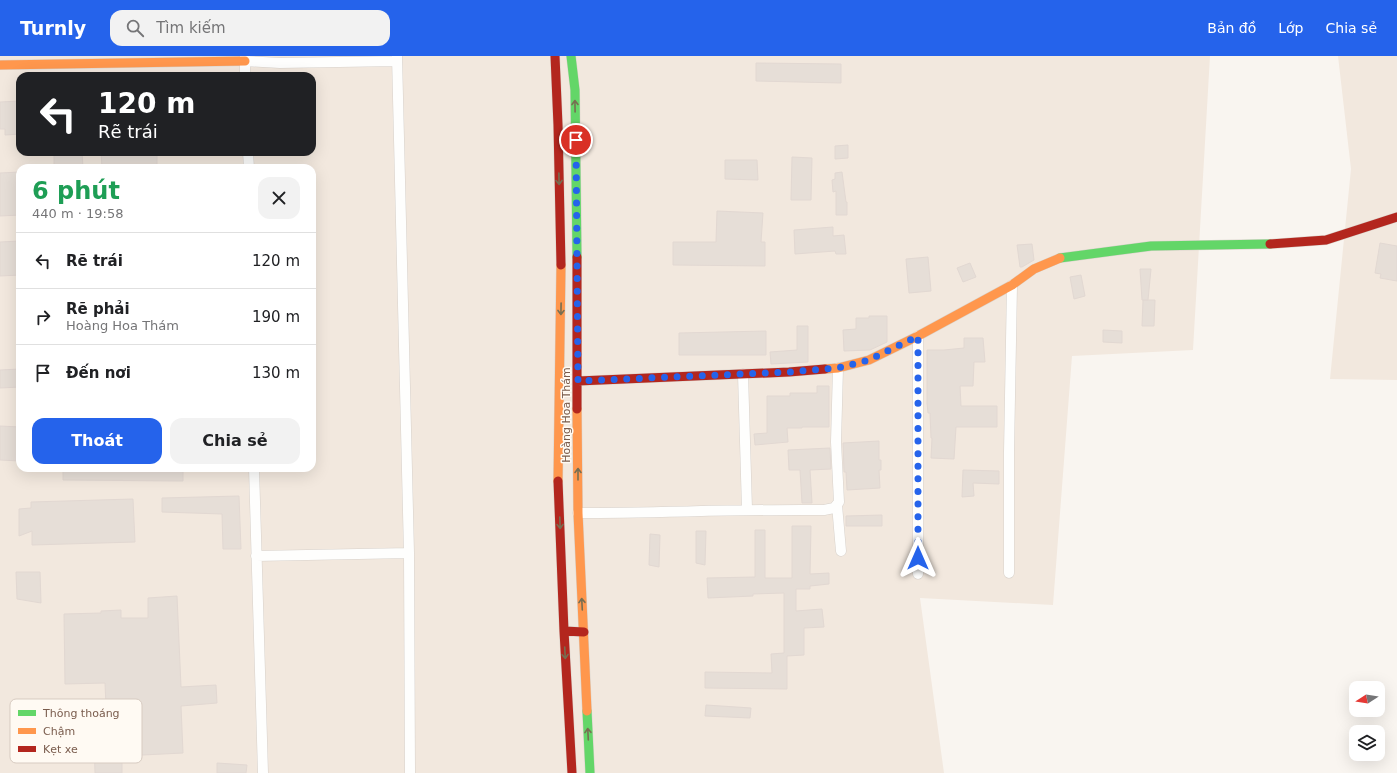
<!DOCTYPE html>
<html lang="vi">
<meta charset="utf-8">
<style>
:root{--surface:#fff;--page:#f2f2f2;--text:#202124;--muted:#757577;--line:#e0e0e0;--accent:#2563eb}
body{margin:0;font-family:"DejaVu Sans",sans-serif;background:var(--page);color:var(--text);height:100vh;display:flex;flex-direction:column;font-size:15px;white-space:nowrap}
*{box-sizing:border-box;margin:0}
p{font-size:13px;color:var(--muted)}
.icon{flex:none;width:22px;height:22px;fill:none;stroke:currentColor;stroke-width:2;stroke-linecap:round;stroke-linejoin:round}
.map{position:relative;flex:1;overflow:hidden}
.details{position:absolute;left:16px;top:108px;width:300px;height:308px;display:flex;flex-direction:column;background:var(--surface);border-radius:12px;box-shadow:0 4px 16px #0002}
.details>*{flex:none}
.top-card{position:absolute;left:16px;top:16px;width:300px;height:84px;border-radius:12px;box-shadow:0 4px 16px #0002;background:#202124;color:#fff;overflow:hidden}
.needle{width:26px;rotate:258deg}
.buttons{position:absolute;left:1349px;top:625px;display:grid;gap:8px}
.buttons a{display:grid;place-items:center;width:36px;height:36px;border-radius:8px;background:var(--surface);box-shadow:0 4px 16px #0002;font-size:20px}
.pin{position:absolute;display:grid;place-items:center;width:34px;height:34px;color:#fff;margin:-17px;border:2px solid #fff;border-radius:50%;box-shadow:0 1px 4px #0007}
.me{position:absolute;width:44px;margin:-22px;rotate:0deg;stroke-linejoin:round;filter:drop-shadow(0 0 3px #0008)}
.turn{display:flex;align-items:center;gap:14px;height:84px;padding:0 16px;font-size:18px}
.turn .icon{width:52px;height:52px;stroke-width:2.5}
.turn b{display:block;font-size:28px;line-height:34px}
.round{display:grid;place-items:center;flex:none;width:42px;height:42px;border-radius:12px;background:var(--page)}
.overview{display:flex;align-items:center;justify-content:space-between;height:68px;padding:0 16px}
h1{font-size:24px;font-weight:600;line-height:30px;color:#1e9e55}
.primary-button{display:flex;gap:8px;margin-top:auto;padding:8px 16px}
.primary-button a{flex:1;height:46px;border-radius:12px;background:var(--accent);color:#fff;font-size:16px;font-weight:600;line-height:46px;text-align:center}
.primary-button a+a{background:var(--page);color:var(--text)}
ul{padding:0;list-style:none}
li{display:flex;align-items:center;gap:12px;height:56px;padding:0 16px;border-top:1px solid var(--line)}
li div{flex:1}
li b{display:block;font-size:15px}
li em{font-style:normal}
header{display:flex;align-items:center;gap:24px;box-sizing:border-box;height:56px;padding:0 20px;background:var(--accent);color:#fff}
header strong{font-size:19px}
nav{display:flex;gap:22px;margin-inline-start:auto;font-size:14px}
.search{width:280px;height:36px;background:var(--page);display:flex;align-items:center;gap:10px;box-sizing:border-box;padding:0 14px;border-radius:12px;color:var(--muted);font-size:15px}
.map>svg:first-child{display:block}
.residential{fill:#f2e8de;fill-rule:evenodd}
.building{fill:#e6ded7;stroke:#e2d8d2}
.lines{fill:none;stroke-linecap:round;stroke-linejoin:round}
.street-casing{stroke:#d7d1cb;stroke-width:11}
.fast-casing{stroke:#d9d2cb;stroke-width:10}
.slow-casing{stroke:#d9d2cb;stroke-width:10}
.jam-casing{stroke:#d9d2cb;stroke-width:10}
.street{stroke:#fefefd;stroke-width:10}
.fast{stroke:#63d668;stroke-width:9}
.slow{stroke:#ff974d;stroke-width:9}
.jam{stroke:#b3261e;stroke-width:9}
.oneway{stroke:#776e51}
.route{stroke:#2563eb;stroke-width:7;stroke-dasharray:0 12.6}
.labels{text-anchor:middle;stroke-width:3;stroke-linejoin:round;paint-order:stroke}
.street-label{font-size:11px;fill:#7a5c4d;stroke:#fffaf3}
.key{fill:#fffaf3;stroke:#d7cbc1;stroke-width:1}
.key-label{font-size:11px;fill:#7a5c4d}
</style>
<header>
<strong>Turnly</strong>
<div class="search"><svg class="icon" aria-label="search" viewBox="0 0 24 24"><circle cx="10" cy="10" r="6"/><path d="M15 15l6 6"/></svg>Tìm kiếm</div>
<nav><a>Bản đồ</a><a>Lớp</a><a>Chia sẻ</a></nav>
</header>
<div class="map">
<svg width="1397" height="717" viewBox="0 0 1397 717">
<rect width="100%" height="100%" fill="#f9f5f0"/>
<path class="residential" d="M 0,0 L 1210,0 L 1193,294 L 1072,300 L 1053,549 L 920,542 L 944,717 L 0,717 ZM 20,20 L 312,20 L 312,96 L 20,96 ZM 20,112 L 312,112 L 312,412 L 20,412 Z
M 1338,0 L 1397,0 L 1397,324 L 1330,323 L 1351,113 Z"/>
<path class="building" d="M 756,7 L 841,8 L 841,27 L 756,25 Z
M 20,45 L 20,78 L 5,79 L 5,73 L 0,73 L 0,46 Z
M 848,89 L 848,102 L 835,103 L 835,90 Z
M 54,96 L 82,96 L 83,112 L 54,112 Z
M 101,96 L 157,96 L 157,112 L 102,112 Z
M 792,101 L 812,102 L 811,144 L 791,144 Z
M 725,104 L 757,104 L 758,124 L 725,123 Z
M 20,116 L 20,159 L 0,160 L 0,117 Z
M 842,116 L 846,146 L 847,146 L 847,159 L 836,159 L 836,135 L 833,136 L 832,124 L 835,123 L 835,117 Z
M 717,155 L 763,157 L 761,186 L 765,186 L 765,210 L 673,209 L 673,186 L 716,186 Z
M 833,171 L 833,180 L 844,179 L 846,198 L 836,198 L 835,195 L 795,198 L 794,174 Z
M 20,185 L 20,219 L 0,220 L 0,186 Z
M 1380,187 L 1397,190 L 1397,225 L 1380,222 L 1381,218 L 1375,217 Z
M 1032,188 L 1034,204 L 1022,211 L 1020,211 L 1017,189 Z
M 928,201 L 931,235 L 909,237 L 906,203 Z
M 970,207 L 976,221 L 963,226 L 957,212 Z
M 1140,213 L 1151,213 L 1148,244 L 1142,244 Z
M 1081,219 L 1085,240 L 1074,243 L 1070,221 Z
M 1143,244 L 1155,244 L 1154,270 L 1142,270 Z
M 869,260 L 887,260 L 887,286 L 870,294 L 844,295 L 843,274 L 856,273 L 856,262 L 869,262 Z
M 797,270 L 808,270 L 808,306 L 771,308 L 770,296 L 797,294 Z
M 1103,274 L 1122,275 L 1122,287 L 1103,286 Z
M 766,275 L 766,299 L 679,299 L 679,277 Z
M 964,282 L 983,282 L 985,306 L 974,306 L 973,330 L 960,330 L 961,350 L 997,350 L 997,371 L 956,371 L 954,403 L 931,402 L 932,382 L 931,382 L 930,357 L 928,357 L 927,347 L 927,294 L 944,294 L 964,292 Z
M 20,313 L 20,331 L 0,332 L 0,314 Z
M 817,330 L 829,330 L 829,371 L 802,371 L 802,372 L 787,372 L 788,386 L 755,389 L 754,378 L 767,377 L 767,340 L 790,340 L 790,337 L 817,337 Z
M 0,370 L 20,371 L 20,405 L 0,404 Z
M 879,385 L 879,404 L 881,404 L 881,414 L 879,414 L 880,432 L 847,434 L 846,416 L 844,416 L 843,387 Z
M 830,392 L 831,413 L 810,414 L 812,447 L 802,447 L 800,414 L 789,414 L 788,394 Z
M 63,412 L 183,412 L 183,425 L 63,424 Z
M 963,414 L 999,415 L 999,428 L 973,427 L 974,440 L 962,441 Z
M 239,440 L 241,493 L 223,493 L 222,458 L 162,456 L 162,442 Z
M 133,443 L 135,486 L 32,489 L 32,475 L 19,480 L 19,453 L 31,452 L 31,446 Z
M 882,459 L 882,470 L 846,470 L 846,460 Z
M 792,470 L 811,470 L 810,518 L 829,517 L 829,528 L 810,530 L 810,533 L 796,533 L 796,555 L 822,553 L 824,571 L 804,572 L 804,599 L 787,600 L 787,633 L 705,632 L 705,616 L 772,617 L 771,598 L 784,597 L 784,537 L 753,538 L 753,540 L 708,542 L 707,522 L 755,521 L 755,474 L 765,474 L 765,522 L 792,522 Z
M 696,475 L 706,475 L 705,509 L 696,507 Z
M 650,478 L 660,479 L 659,511 L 649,509 Z
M 16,516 L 40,516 L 41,547 L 17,543 Z
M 177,540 L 181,631 L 216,629 L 217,647 L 181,650 L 183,697 L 122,700 L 122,717 L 95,717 L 93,650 L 106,650 L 105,627 L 65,628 L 64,558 L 101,557 L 101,555 L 121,554 L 121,562 L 148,562 L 148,542 Z
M 706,649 L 751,652 L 750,662 L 705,660 Z
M 217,707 L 247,709 L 246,717 L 217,717 Z"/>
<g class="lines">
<defs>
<path id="street" d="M 397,0 L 409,497 L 410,717
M 245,5 L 280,7 L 397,5
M 245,20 L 245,0
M 248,96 L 249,112
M 918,280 L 918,518
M 743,318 L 747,453
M 254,412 L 263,717
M 837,449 L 841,495
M 578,457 C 660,457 742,453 824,454 L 834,452 L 839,446 L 836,386 L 838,312
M 256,500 L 409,497
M 1009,517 L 1009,396 L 1012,229"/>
<path id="fast" d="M 571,0 L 575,34 L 577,201
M 1060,202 L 1151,190 L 1270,188
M 587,655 L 590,717"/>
<path id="slow" d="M 0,9 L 245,5
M 825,313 L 838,312 L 869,304 L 918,280 L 1012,229 L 1034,213 L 1060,202
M 577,353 L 578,457 L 587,655
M 558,425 L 561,209"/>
<path id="jam" d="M 555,0 L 558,69 L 561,209
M 1270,188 L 1326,184 L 1397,161
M 577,201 L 577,353
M 578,325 L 789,316 L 825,313
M 558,425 L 564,575 L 572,717
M 564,575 L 584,576"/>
</defs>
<use href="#street" class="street-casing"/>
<use href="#fast" class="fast-casing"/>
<use href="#slow" class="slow-casing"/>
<use href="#jam" class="jam-casing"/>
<use href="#street" class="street"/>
<use href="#fast" class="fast"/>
<use href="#slow" class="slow"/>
<use href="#jam" class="jam"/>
</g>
<defs><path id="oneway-shaft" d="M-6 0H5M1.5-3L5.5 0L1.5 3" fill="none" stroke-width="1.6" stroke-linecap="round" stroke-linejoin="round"/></defs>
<g class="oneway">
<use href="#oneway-shaft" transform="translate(575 50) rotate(-91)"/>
<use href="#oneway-shaft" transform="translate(559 123) rotate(89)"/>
<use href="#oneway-shaft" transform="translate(561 253) rotate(91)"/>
<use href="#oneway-shaft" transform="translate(578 418) rotate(-90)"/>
<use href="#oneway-shaft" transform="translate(560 467) rotate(88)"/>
<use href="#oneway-shaft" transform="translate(582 548) rotate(-93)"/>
<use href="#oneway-shaft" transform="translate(565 597) rotate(87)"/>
<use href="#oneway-shaft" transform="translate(588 678) rotate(-93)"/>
</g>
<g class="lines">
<path class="route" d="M 576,84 L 578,325 L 789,316 L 838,312 L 869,304 L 918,280 L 918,502"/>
</g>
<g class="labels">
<g class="street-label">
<text transform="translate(566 359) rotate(-90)" y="4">Hoàng Hoa Thám</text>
</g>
</g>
<rect x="10" y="643" width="132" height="64" rx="6" class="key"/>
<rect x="18" y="654" width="18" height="6" fill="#63d668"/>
<rect x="18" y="672" width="18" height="6" fill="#ff974d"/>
<rect x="18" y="690" width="18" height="6" fill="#b3261e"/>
<g class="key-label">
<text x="43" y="661">Thông thoáng</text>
<text x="43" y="679">Chậm</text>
<text x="43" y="697">Kẹt xe</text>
</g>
</svg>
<div class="buttons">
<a><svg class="needle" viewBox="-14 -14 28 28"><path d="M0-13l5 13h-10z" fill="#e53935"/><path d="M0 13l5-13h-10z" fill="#757577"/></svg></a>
<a><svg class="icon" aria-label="layers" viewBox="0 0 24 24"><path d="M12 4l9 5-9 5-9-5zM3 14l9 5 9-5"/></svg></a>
</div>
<div class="pin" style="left:576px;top:84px;background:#d93025"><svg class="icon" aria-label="arrive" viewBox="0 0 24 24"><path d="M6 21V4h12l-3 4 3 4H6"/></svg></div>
<svg class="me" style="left:918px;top:502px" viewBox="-20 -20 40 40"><path d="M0-17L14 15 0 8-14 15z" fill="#2563eb" stroke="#fff" stroke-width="4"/></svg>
<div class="top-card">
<div class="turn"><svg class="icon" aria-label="left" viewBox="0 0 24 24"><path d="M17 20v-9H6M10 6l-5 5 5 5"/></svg><div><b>120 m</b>Rẽ trái</div></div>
</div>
<section class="details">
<div class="overview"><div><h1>6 phút</h1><p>440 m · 19:58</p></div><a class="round"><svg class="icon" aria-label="close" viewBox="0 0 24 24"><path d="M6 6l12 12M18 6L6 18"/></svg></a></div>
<ul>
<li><svg class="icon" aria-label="left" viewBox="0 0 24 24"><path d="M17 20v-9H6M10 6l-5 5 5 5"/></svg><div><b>Rẽ trái</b></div><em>120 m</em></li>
<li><svg class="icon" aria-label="right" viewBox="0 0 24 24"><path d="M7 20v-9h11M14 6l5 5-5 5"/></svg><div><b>Rẽ phải</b><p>Hoàng Hoa Thám</p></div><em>190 m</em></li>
<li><svg class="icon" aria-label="arrive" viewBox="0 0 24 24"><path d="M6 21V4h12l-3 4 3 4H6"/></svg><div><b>Đến nơi</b></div><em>130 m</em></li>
</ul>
<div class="primary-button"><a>Thoát</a><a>Chia sẻ</a></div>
</section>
</div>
